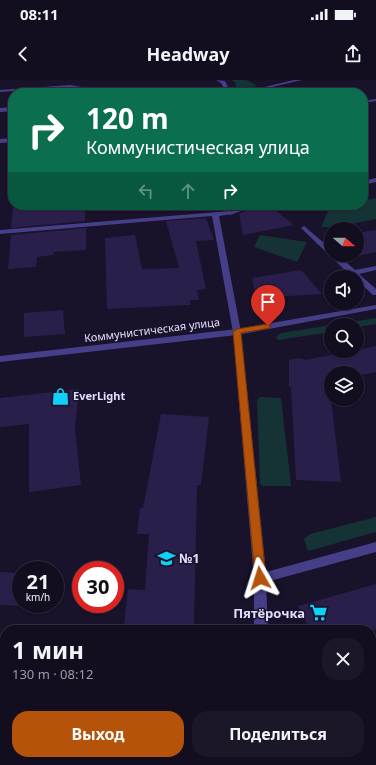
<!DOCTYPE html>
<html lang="ru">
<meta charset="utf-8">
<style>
:root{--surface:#120e20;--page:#1b1729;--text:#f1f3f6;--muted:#9c9ca5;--line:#312e3e;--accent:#b45309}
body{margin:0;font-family:"Noto Sans",sans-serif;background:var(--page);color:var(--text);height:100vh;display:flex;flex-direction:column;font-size:15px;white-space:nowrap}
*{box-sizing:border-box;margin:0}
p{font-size:13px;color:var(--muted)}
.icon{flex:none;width:22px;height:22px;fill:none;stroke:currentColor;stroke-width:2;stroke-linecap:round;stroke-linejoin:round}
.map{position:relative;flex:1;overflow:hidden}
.sheet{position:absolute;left:0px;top:545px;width:376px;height:140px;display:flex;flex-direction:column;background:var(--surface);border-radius:16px 16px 0 0;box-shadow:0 1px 3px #0004,0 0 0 1px var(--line)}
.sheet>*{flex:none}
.top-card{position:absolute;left:8px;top:8px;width:360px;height:122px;border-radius:16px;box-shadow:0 1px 3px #0004,0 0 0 1px var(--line);background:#0b6e4f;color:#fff;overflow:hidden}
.needle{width:26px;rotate:110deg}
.buttons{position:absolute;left:324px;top:142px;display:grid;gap:8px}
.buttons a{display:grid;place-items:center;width:40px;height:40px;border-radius:50%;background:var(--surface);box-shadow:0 1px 3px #0004,0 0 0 1px var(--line);font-size:20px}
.speed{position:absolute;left:12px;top:481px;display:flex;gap:8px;font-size:20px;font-weight:700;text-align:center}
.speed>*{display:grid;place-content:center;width:52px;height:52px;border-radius:50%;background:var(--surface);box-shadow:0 1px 3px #0004,0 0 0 1px var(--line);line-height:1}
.speed small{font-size:10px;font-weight:400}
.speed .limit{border:6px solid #d22;background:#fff;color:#111}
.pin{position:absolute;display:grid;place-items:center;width:34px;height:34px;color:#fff;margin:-41px -17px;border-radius:50% 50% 50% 0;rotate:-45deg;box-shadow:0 0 4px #0007}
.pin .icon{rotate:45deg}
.me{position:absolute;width:44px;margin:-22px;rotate:354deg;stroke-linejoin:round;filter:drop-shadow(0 0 3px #0008)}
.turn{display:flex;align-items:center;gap:14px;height:84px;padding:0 12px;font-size:18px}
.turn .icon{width:52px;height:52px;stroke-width:2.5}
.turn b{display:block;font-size:28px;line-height:34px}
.lanes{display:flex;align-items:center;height:38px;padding:0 12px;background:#0003;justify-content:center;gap:20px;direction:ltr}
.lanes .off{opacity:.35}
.round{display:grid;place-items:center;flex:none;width:42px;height:42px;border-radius:16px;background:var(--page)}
.headline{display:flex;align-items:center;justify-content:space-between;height:68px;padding:0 12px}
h1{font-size:24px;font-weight:700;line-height:30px}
.button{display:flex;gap:8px;margin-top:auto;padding:8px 12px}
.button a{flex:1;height:46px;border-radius:16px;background:var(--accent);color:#fff;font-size:16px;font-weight:700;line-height:46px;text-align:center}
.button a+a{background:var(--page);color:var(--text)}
.status{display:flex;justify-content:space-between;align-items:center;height:28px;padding:0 20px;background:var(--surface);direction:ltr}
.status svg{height:11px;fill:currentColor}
header{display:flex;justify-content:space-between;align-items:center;height:52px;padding:0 12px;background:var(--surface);font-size:18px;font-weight:700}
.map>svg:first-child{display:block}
.green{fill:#153334}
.building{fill:#2a1f4b}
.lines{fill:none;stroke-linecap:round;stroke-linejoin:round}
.service{fill:#463f88;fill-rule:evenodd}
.minor{fill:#463f88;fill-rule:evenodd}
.tertiary{fill:#463f88;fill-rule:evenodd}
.route{fill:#b45309;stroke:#753606}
.labels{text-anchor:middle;stroke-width:3;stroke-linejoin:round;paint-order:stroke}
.street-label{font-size:11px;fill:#e2dcfe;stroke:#18122a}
.poi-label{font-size:11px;font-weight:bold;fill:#e2dcfe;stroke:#18122a;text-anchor:start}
.near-poi-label{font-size:13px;font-weight:bold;fill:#e2dcfe;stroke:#18122a;text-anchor:start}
</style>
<div class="status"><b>08:11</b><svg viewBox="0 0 49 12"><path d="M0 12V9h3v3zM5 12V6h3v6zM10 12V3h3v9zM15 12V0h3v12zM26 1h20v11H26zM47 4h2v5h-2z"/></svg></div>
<header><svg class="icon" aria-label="back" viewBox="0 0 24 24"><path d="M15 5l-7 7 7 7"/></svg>Headway<svg class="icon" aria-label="share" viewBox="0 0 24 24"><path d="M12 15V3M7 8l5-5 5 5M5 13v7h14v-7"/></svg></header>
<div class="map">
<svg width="376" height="685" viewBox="0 0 376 685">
<rect width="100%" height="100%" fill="#18122a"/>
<path class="green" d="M 231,0 L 246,0 L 258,6 L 236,9 L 235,2 Z
M 376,118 L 376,139 L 336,147 L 321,147 L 330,127 L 342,125 L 363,125 L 363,121 Z
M 260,155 L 307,162 L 297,182 L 254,167 Z
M 376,238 L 376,244 L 357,247 L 357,245 L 332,245 Z
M 331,245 L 331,252 L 278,260 L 276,257 L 281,253 Z
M 260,317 L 281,318 L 291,406 L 263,406 L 260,404 L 257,320 Z
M 376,437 L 376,452 L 308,471 L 304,459 L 310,454 Z"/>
<path class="building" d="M 31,125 L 85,125 L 85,141 L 11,148 L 13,126 Z
M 260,125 L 275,125 L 275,130 L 294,145 L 243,155 L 239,134 Z
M 206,138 L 214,160 L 196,161 L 206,209 L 197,210 L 199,220 L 190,220 L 190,225 L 107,229 L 105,158 L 135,155 L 142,189 L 179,188 L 166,141 Z
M 86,148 L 86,170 L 53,172 L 54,175 L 37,177 L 36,187 L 8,189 L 11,155 Z
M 376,150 L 376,172 L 357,176 L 357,153 Z
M 301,190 L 322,214 L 256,218 L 252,198 Z
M 63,230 L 65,254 L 24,257 L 24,233 Z
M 376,266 L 376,292 L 357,296 L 357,293 L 331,293 L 331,319 L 341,402 L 296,400 L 291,307 L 289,307 L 289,280 L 299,278 L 306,280 Z
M 79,309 L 75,348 L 81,405 L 29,412 L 29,344 L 0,347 L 0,318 Z
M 161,334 L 209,337 L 201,405 L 197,405 L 194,546 L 124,545 L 128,509 L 145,510 L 149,454 L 137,454 L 140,428 L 143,428 Z
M 0,492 L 21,493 L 21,526 L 0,525 Z
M 376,504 L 376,550 L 310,550 L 298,526 Z"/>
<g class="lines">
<path class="service" d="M 294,0 L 302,0 L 247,13 L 239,13 Z
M 70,5 L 118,13 L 107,13 L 70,7 L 0,12 L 0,10 Z
M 13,27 L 13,31 L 0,32 L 0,28 Z
M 376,98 L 376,102 L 363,105 L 363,101 Z
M 249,125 L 259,125 L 230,135 L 227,133 Z
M 304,146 L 331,169 L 331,175 L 338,175 L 355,190 L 376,186 L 376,190 L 359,194 L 376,209 L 376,215 L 373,215 L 357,200 L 357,197 L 350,195 L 302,149 L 301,148 Z"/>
<path class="minor" d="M 230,131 L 233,133 L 232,134 L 219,136 L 241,252 L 266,492 L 376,462 L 376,472 L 266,502 L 268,550 L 254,550 L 254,499 L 233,252 L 212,136 L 0,154 L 0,150 Z
M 256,680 L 272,680 L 272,685 L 256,685 Z"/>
<path class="tertiary" d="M 216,0 L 225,1 L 231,13 L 227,13 L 221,3 Z
M 376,19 L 376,21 L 363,23 L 363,21 Z
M 13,58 L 13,62 L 0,63 L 0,59 Z
M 376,225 L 376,229 L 237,255 L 0,282 L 0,276 L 237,249 Z"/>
</g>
<path class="route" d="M 268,244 L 270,245 L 270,248 L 241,253 L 266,498 L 264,502 L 260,503 L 256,502 L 255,498 L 233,252 L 237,249 Z"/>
<defs>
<symbol id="shop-bare" viewBox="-9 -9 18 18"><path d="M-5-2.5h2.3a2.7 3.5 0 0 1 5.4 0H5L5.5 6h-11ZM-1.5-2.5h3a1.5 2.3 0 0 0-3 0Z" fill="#0fd1f7" stroke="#18122a" stroke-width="2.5" paint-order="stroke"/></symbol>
<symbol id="school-bare" viewBox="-9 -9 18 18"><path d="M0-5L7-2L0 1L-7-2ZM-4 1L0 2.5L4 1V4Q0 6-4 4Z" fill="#0fd1f7" stroke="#18122a" stroke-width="2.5" paint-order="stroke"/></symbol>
<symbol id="supermarket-bare" viewBox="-9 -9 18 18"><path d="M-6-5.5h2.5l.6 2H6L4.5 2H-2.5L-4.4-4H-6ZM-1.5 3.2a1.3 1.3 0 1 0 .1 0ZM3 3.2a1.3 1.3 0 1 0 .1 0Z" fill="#0fd1f7" stroke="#18122a" stroke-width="2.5" paint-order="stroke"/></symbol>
</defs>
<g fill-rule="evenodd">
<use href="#shop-bare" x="48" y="304" width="25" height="25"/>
<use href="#school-bare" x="154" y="466" width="25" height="25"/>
<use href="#supermarket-bare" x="306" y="520" width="25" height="25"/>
</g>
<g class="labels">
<g class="street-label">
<text transform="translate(152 250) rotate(-7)" y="4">Коммунистическая улица</text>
</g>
<g class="poi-label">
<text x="73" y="320">EverLight</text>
</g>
<g class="near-poi-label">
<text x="179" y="483">№1</text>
<text x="305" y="538" text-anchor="end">Пятёрочка</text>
</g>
</g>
</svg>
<div class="buttons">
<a><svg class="needle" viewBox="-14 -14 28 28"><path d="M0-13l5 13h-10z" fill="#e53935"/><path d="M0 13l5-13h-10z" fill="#9c9ca5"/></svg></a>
<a><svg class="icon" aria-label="sound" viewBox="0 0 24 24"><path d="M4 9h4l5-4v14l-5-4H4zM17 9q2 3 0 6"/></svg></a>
<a><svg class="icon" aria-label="search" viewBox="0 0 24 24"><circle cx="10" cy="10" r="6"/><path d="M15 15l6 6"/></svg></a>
<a><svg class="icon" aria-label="layers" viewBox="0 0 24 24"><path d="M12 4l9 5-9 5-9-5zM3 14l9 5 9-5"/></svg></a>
</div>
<div class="speed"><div>21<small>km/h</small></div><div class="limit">30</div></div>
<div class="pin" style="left:268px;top:246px;background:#d93025"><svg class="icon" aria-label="arrive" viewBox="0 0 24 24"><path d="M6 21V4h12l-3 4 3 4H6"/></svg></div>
<svg class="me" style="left:260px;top:498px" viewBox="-20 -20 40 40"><path d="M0-17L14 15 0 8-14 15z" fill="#b45309" stroke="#fff" stroke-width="4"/></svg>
<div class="top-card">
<div class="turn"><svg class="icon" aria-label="right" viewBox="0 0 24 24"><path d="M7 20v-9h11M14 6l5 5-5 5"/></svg><div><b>120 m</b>Коммунистическая улица</div></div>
<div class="lanes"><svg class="icon off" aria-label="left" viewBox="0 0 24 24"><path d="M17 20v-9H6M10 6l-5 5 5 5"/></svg><svg class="icon off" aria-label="ahead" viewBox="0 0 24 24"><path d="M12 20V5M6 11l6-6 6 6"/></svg><svg class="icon" aria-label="right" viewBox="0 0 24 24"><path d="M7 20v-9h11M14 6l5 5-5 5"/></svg></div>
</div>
<section class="sheet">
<div class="headline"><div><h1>1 мин</h1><p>130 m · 08:12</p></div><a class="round"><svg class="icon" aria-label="close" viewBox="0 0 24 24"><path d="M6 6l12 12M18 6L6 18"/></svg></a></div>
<div class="button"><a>Выход</a><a>Поделиться</a></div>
</section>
</div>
